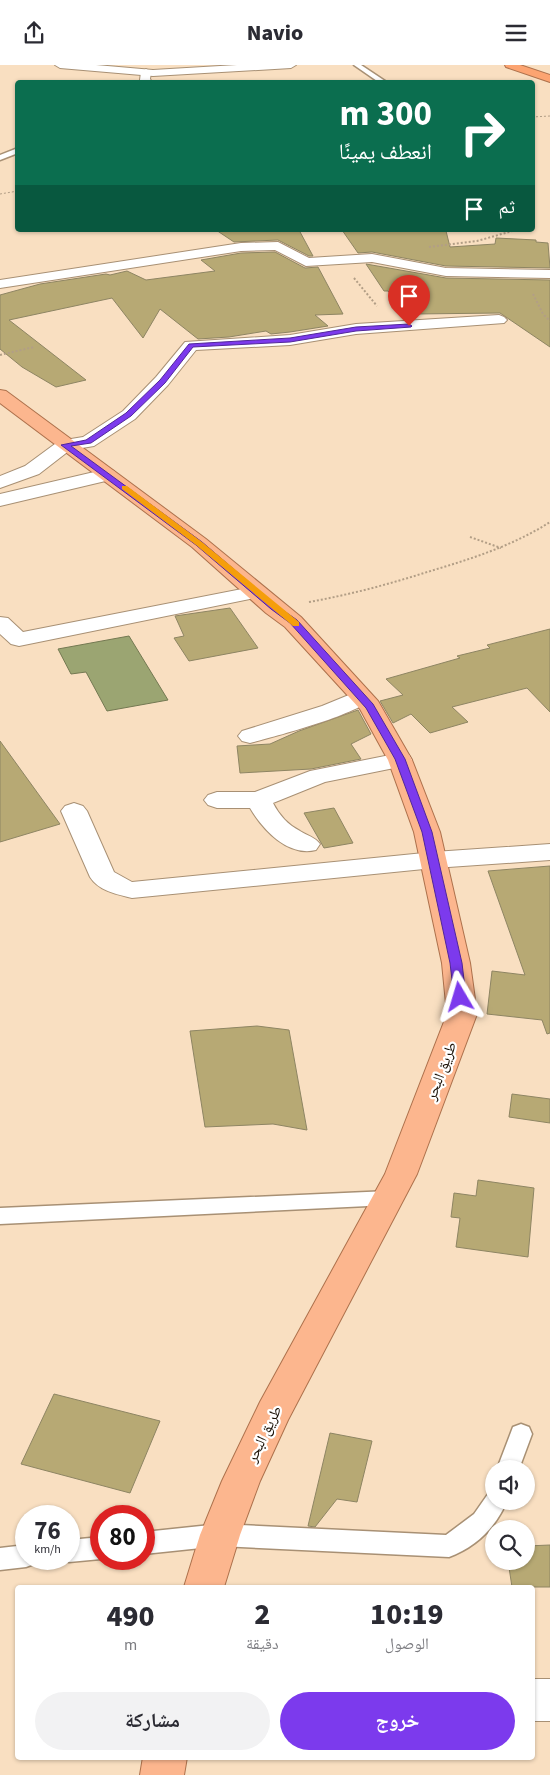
<!DOCTYPE html>
<html lang="ar">
<meta charset="utf-8">
<style>
:root{--surface:#fff;--page:#f2f2f3;--text:#2b2b33;--muted:#7c7c81;--accent:#7c3aed}
body{margin:0;font-family:"Source Sans 3","Noto Naskh Arabic",sans-serif;background:var(--page);color:var(--text);direction:rtl;height:100vh;display:flex;flex-direction:column;font-size:19px;white-space:nowrap}
*{box-sizing:border-box;margin:0}
p{font-size:16px;color:var(--muted)}
.icon{flex:none;width:28px;height:28px;fill:none;stroke:currentColor;stroke-width:2;stroke-linecap:round;stroke-linejoin:round}
.map{position:relative;flex:1;overflow:hidden;direction:ltr}
.details{position:absolute;left:15px;top:1520px;width:520px;height:175px;display:flex;flex-direction:column;background:var(--surface);border-radius:5px;box-shadow:0 1px 4px #0004;direction:rtl}
.details>*{flex:none}
.guide{position:absolute;left:15px;top:15px;width:520px;height:152px;border-radius:5px;box-shadow:0 1px 4px #0004;direction:rtl;background:#0b6e4f;color:#fff;overflow:hidden}
.tools{position:absolute;left:485px;top:1395px;display:grid;gap:10px}
.tools a{display:grid;place-items:center;width:50px;height:50px;border-radius:50%;background:var(--surface);box-shadow:0 1px 4px #0004;font-size:25px}
.speed{position:absolute;left:15px;top:1440px;display:flex;gap:10px;font-size:25px;font-weight:700;text-align:center}
.speed>*{display:grid;place-content:center;width:65px;height:65px;border-radius:50%;background:var(--surface);box-shadow:0 1px 4px #0004;line-height:1}
.speed small{font-size:12px;font-weight:400}
.speed .limit{border:8px solid #d22;background:#fff;color:#111}
.pin{position:absolute;display:grid;place-items:center;width:42px;height:42px;color:#fff;margin:-51px -21px;border-radius:50% 50% 50% 0;rotate:-45deg;box-shadow:0 0 5px #0007}
.pin .icon{rotate:45deg}
.me{position:absolute;width:55px;margin:-28px;rotate:353deg;stroke-linejoin:round;filter:drop-shadow(0 0 4px #0008)}
.turn{display:flex;align-items:center;gap:18px;height:105px;padding:0 20px;font-size:22px}
.turn .icon{width:65px;height:65px;stroke-width:2.5}
.turn b{display:block;font-size:35px;line-height:42px}
.then{display:flex;align-items:center;height:48px;padding:0 20px;background:#0003;gap:10px;font-size:19px}
.eta{display:flex;justify-content:space-evenly;align-items:center;height:85px;text-align:center}
.eta b{font-size:30px;font-weight:800;line-height:35px}
.action{display:flex;gap:10px;margin-top:auto;padding:10px 20px}
.action a{flex:1;height:58px;border-radius:30px;background:var(--accent);color:#fff;font-size:20px;font-weight:800;line-height:58px;text-align:center}
.action a+a{background:var(--page);color:var(--text)}
header{display:flex;justify-content:space-between;align-items:center;height:65px;padding:0 20px;background:var(--surface);font-size:22px;font-weight:800}
.map>svg:first-child{display:block}
.water{fill:#9ba572;stroke:#747952}
.building{fill:#b7a974;stroke:#8e8563}
.lines{fill:none;stroke-linecap:round;stroke-linejoin:round}
.service-casing{stroke:#a89074;stroke-width:3}
.minor-casing{stroke:#a89074;stroke-width:2}
.secondary-casing{stroke:#a89074;stroke-width:2}
.trunk-casing{stroke:#ad714c;stroke-width:2}
.motorway-casing{stroke:#ad714c;stroke-width:2}
.path-far1{stroke:#b29e86;stroke-width:1;stroke-dasharray:2 2;stroke-linecap:butt}
.path{stroke:#b29e86;stroke-width:2;stroke-dasharray:2 2;stroke-linecap:butt}
.service{fill:#fff;fill-rule:evenodd}
.minor{fill:#fff;fill-rule:evenodd}
.secondary{fill:#fff;fill-rule:evenodd}
.trunk{fill:#fcb68e;fill-rule:evenodd}
.motorway{fill:#fca471;fill-rule:evenodd}
.route{fill:#7c3aed;stroke:#51269a}
.slow{fill:#f59e0b}
.labels{text-anchor:middle;stroke-width:4.5;stroke-linejoin:round;paint-order:stroke}
.street-label{font-size:15px;fill:#1a1106;stroke:#fff}
</style>
<header><svg class="icon" aria-label="menu" viewBox="0 0 24 24"><path d="M4 6h16M4 12h16M4 18h16"/></svg>Navio<svg class="icon" aria-label="share" viewBox="0 0 24 24"><path d="M12 15V3M7 8l5-5 5 5M5 13v7h14v-7"/></svg></header>
<div class="map">
<svg width="550" height="1710" viewBox="0 0 550 1710">
<rect width="100%" height="100%" fill="#f9dfc1"/>
<path class="water" d="M 129,571 L 168,635 L 107,646 L 86,607 L 71,609 L 58,584 Z"/>
<path class="building" d="M 216,165 L 299,165 L 313,191 L 309,191 L 278,175 L 234,177 Z
M 342,165 L 446,166 L 450,182 L 495,179 L 496,173 L 536,175 L 536,177 L 548,178 L 550,203 L 446,201 L 372,187 L 358,188 Z
M 275,187 L 305,203 L 318,202 L 343,249 L 315,250 L 328,261 L 290,267 L 271,269 L 266,266 L 229,272 L 198,274 L 160,244 L 143,273 L 112,233 L 9,255 L 86,315 L 56,322 L 22,302 L 0,284 L 0,230 L 40,219 L 106,209 L 110,210 L 127,206 L 146,215 L 215,206 L 201,195 L 241,188 Z
M 366,199 L 446,213 L 550,215 L 550,282 L 500,248 L 415,249 L 406,244 L 388,226 L 384,226 Z
M 230,543 L 258,583 L 189,596 L 174,573 L 184,571 L 175,551 Z
M 550,564 L 550,647 L 527,623 L 452,642 L 468,657 L 430,668 L 411,649 L 393,658 L 380,636 L 403,630 L 386,614 L 460,593 L 457,591 L 490,583 L 487,580 Z
M 358,645 L 371,669 L 351,679 L 361,694 L 311,704 L 240,708 L 237,681 L 270,679 L 299,666 Z
M 0,676 L 60,759 L 0,777 Z
M 334,743 L 353,778 L 324,783 L 304,748 Z
M 550,801 L 550,968 L 547,969 L 542,955 L 487,949 L 492,906 L 525,910 L 488,806 Z
M 257,961 L 289,965 L 307,1065 L 273,1059 L 205,1062 L 190,966 Z
M 512,1029 L 550,1034 L 550,1058 L 509,1052 Z
M 478,1115 L 534,1123 L 528,1192 L 456,1182 L 460,1153 L 451,1152 L 454,1128 L 476,1131 Z
M 54,1329 L 160,1356 L 130,1428 L 21,1399 Z
M 330,1368 L 372,1376 L 357,1437 L 337,1434 L 315,1462 L 308,1461 Z
M 550,1480 L 550,1522 L 512,1522 L 508,1496 L 526,1496 L 526,1481 Z"/>
<g class="lines">
<defs>
<path id="service" d="M 354,0 L 361,0 L 388,18 L 380,18 Z
M 18,83 L 18,88 L 0,95 L 0,90 Z
M 389,1126 L 396,1128 L 399,1133 L 396,1138 L 389,1140 L 0,1159 L 0,1143 Z
M 521,1359 L 529,1362 L 532,1369 L 519,1404 L 497,1404 L 513,1362 Z
M 494,1426 L 494,1436 L 507,1436 C 496,1462 476,1482 449,1492 L 220,1481 L 144,1489 L 144,1467 L 220,1459 L 446,1470 L 474,1449 L 488,1429 Z
M 101,1472 L 101,1494 L 69,1497 L 61,1494 L 69,1494 L 69,1475 Z
M 26,1480 L 26,1494 L 37,1494 L 34,1499 L 26,1502 L 0,1505 L 0,1483 Z"/>
<path id="minor" d="M 146,4 L 151,7 L 150,14 L 153,18 L 141,18 L 140,15 L 141,7 Z
M 278,177 L 309,193 L 372,189 L 446,203 L 550,205 L 550,213 L 446,211 L 372,197 L 306,201 L 275,185 L 241,186 L 0,223 L 0,215 L 241,178 Z
M 499,250 L 504,252 L 507,255 L 504,258 L 356,269 L 290,280 L 196,285 L 168,320 L 135,354 L 94,381 L 70,385 L 39,409 L 0,423 L 0,411 L 25,401 L 59,376 L 83,372 L 123,346 L 156,312 L 185,277 L 290,270 L 356,259 Z
M 107,404 L 114,406 L 116,410 L 114,414 L 0,441 L 0,429 Z
M 257,521 L 264,523 L 267,527 L 264,531 L 19,581 L 11,579 L 0,569 L 0,552 L 8,553 L 23,567 Z
M 361,625 L 369,627 L 373,632 C 361,649 273,672 250,678 L 242,676 L 238,671 L 242,666 L 322,641 Z
M 400,688 L 409,690 L 412,695 L 409,700 L 325,717 L 273,738 C 279,750 288,760 300,766 C 308,771 315,772 320,779 L 316,785 C 288,792 263,765 250,743 L 217,743 L 208,740 L 204,735 L 208,730 L 217,727 L 255,727 L 310,706 Z
M 74,738 L 83,741 L 87,746 L 114,807 L 132,817 L 434,787 L 550,779 L 550,795 L 434,803 L 132,833 C 116,829 99,826 90,812 L 61,746 L 65,741 Z
M 532,1614 L 550,1614 L 550,1656 L 532,1656 Z"/>
<path id="secondary" d="M 55,0 L 96,0 L 153,5 L 237,0 L 296,0 L 291,3 L 153,11 L 60,3 Z"/>
<path id="trunk" d="M 0,325 L 6,326 L 206,474 L 301,552 L 378,636 L 412,695 L 440,767 L 470,898 L 477,949 L 417,1109 L 288,1355 L 260,1416 L 240,1470 L 224,1522 L 184,1522 L 200,1470 L 222,1416 L 260,1337 L 385,1109 L 447,949 L 442,898 L 414,767 L 388,695 L 360,644 L 285,562 L 266,548 L 192,482 L 0,338 Z
M 143,1692 L 187,1692 L 184,1710 L 140,1710 Z"/>
<path id="motorway" d="M 505,0 L 520,0 L 550,10 L 550,17 L 506,2 Z"/>
</defs>
<use href="#service" class="service-casing"/>
<use href="#minor" class="minor-casing"/>
<use href="#secondary" class="secondary-casing"/>
<use href="#trunk" class="trunk-casing"/>
<use href="#motorway" class="motorway-casing"/>
<path class="path-far1" d="M 532,52 L 550,51
M 0,129 L 18,126"/>
<path class="path" d="M 429,182 L 477,176 L 516,165
M 354,213 L 377,241
M 533,229 L 543,249 L 550,256
M 0,290 L 34,282
M 470,472 L 501,483
M 309,537 C 348,530 386,520 424,508 C 467,495 511,482 550,457"/>
<use href="#service" class="service"/>
<use href="#minor" class="minor"/>
<use href="#secondary" class="secondary"/>
<use href="#trunk" class="trunk"/>
<use href="#motorway" class="motorway"/>
</g>
<path class="route" d="M 409,259 L 412,261 L 411,262 L 356,266 L 290,277 L 193,282 L 165,318 L 131,351 L 91,378 L 71,381 L 202,477 L 277,541 L 297,555 L 373,639 L 405,694 L 432,767 L 462,898 L 466,932 L 460,936 L 454,932 L 450,898 L 422,767 L 395,694 L 366,643 L 290,558 L 271,544 L 196,480 L 61,380 L 86,375 L 126,348 L 160,315 L 189,279 L 290,273 L 356,262 Z"/>
<path class="slow" d="M 122,421 L 127,421 L 202,477 L 299,557 L 299,561 L 293,561 L 196,480 L 122,424 Z"/>
<g class="labels">
<g class="street-label">
<text transform="translate(441 1006) rotate(-69)" y="5">طريق البحر</text>
<text transform="translate(264 1369) rotate(-64)" y="5">طريق البحر</text>
</g>
</g>
</svg>
<div class="tools">
<a><svg class="icon" aria-label="sound" viewBox="0 0 24 24"><path d="M4 9h4l5-4v14l-5-4H4zM17 9q2 3 0 6"/></svg></a>
<a><svg class="icon" aria-label="search" viewBox="0 0 24 24"><circle cx="10" cy="10" r="6"/><path d="M15 15l6 6"/></svg></a>
</div>
<div class="speed"><div>76<small>km/h</small></div><div class="limit">80</div></div>
<div class="pin" style="left:409px;top:261px;background:#d93025"><svg class="icon" aria-label="arrive" viewBox="0 0 24 24"><path d="M6 21V4h12l-3 4 3 4H6"/></svg></div>
<svg class="me" style="left:460px;top:932px" viewBox="-20 -20 40 40"><path d="M0-17L14 15 0 8-14 15z" fill="#7c3aed" stroke="#fff" stroke-width="4"/></svg>
<div class="guide">
<div class="turn"><svg class="icon" aria-label="right" viewBox="0 0 24 24"><path d="M7 20v-9h11M14 6l5 5-5 5"/></svg><div><b>300 m</b>انعطف يمينًا</div></div>
<div class="then">ثم<svg class="icon" aria-label="arrive" viewBox="0 0 24 24"><path d="M6 21V4h12l-3 4 3 4H6"/></svg></div>
</div>
<section class="details">
<div class="eta">
<div><b>10:19</b><p>الوصول</p></div>
<div><b>2</b><p>دقيقة</p></div>
<div><b>490</b><p>m</p></div>
</div>
<div class="action"><a>خروج</a><a>مشاركة</a></div>
</section>
</div>
